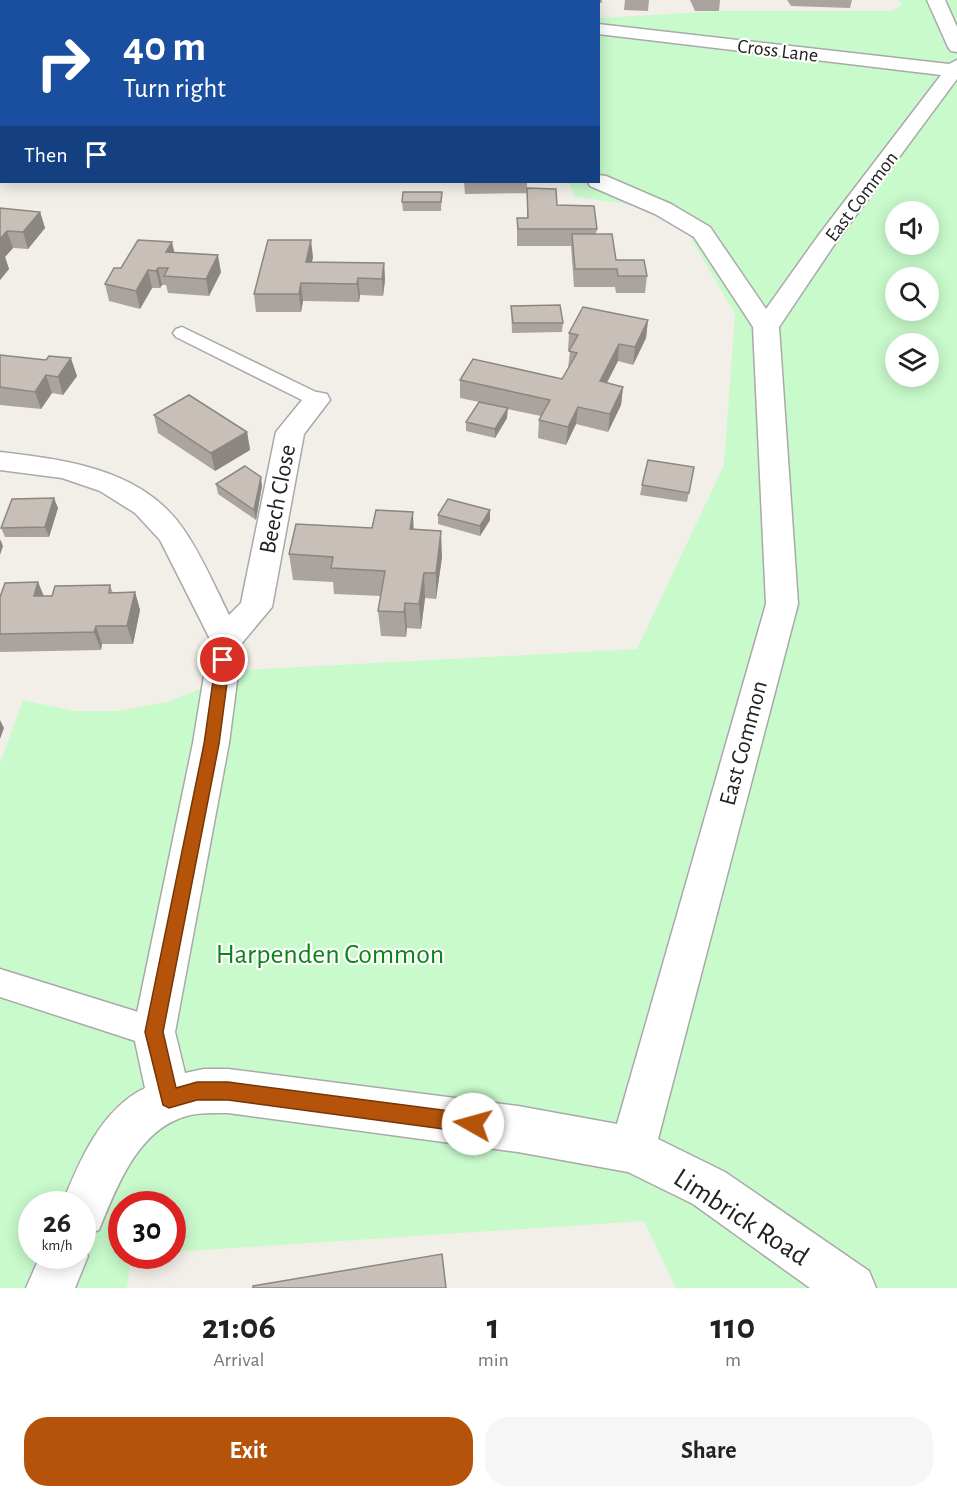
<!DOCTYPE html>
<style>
:root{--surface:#fff;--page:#f6f6f6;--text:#222;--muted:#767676;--accent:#b45309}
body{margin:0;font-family:"Alegreya Sans",sans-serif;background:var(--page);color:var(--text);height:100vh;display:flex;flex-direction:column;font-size:22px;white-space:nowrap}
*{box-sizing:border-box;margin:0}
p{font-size:20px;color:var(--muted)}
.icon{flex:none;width:33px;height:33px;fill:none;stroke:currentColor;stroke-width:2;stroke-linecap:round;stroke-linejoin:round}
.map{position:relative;height:1288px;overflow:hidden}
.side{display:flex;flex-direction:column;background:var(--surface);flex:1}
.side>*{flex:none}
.guide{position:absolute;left:0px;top:0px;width:600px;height:183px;box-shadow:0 3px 15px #0003;background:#1a4fa0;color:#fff;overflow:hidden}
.controls{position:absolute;left:885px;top:201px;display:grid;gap:12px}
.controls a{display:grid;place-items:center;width:54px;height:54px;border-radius:50%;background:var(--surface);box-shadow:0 3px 15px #0003;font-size:30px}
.speed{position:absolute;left:18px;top:1191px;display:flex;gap:12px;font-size:30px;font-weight:700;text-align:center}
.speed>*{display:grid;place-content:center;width:78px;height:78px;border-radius:50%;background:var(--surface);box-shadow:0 3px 15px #0003;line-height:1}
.speed small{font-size:15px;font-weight:400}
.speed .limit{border:9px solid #d22;background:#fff;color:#111}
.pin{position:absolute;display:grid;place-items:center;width:51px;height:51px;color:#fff;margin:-26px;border:3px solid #fff;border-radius:50%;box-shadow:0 2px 6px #0007}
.me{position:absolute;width:66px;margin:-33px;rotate:277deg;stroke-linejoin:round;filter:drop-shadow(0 0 4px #0008)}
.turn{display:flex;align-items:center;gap:21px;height:126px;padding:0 24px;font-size:27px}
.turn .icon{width:78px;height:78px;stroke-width:2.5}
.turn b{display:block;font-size:42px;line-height:51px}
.then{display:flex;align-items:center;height:57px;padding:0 24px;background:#0003;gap:12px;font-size:22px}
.eta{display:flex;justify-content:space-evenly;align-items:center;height:102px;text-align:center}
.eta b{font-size:36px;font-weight:600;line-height:42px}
.button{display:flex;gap:12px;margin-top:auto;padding:12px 24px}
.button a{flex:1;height:69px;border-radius:24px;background:var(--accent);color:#fff;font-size:24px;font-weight:600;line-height:69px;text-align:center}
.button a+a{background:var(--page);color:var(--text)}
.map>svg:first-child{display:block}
.park{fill:#c8facc;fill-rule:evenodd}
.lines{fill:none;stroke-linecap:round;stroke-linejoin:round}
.lane-casing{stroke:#a9a9a9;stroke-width:3}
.street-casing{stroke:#a9a9a9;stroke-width:3}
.lane{fill:#fff;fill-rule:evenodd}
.street{fill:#fff;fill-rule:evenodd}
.wall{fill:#aba49e}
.shaded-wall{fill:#8b8681}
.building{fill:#c7bfb8;stroke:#8b8681;stroke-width:1.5}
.route{fill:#b45309;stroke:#753606;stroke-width:1.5}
.labels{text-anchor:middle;stroke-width:4.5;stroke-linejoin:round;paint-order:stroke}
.far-street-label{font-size:20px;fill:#222;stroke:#fff}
.street-label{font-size:24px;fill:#222;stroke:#fff}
.near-park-label{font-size:28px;fill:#0c8416;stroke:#fff}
.near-street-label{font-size:28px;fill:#222;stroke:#fff}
</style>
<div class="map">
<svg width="957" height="1288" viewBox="0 0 957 1288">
<rect width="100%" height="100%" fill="#f2efe9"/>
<path class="park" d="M 899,0 L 957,0 L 957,1288 L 676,1288 L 644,1221 L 173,1252 L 172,1204 L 122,1204 L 122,1256 L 131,1256 L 127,1288 L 0,1288 L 0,763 L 23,700 L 74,711 L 117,711 L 168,702 L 246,670 L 637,649 L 724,465 L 735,314 L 683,225 L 664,214 L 628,204 L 575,197 L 569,182 L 598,182 L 599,18 L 722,11 L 889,11 L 898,8 L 901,4 ZM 896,212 L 928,212 L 928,244 L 896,244 ZM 896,278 L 928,278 L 928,310 L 896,310 ZM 896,344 L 928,344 L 928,376 L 896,376 ZM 32,1204 L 82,1204 L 82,1256 L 32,1256 Z"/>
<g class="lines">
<defs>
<path id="lane" d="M 182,327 L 324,396 L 327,400 L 324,404 L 310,404 L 176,337 L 173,333 L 176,329 Z
M 0,969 L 154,1017 L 165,1021 L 170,1032 L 165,1043 L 154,1047 L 0,997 Z"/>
<path id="street" d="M 927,0 L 945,0 L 957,27 L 957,52 L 951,51 L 948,47 Z
M 598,24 L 949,64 L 957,60 L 957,79 L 834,245 L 779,327 L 798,604 L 658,1139 L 725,1172 L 869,1271 L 876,1288 L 810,1288 L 693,1204 L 628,1172 L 518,1152 L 228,1113 C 211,1113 194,1112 178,1119 C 135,1136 115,1191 99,1230 L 82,1236 L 82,1204 L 62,1204 C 79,1162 101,1109 145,1088 L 133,1032 L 193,743 L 210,639 L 160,540 L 135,513 L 100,491 L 62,478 L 0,470 L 0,452 C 67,460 143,469 184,530 C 202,556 215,587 229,615 L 241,603 L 276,432 L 307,394 L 317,392 L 327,394 L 330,400 L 304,434 L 272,607 L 242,643 L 229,743 L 175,1032 L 185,1073 L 204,1069 L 228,1069 L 518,1106 L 617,1124 L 766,604 L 753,327 L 694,237 L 655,214 L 590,186 L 588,182 L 598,182 L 598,175 L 606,176 L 671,204 L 710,227 L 766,309 L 818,236 L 941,75 L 598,34 Z
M 0,36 L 2,36 L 2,46 L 0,46 Z
M 82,1242 L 88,1256 L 75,1288 L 26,1288 L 40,1256 L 82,1256 Z"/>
</defs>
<use href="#lane" class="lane-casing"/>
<use href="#street" class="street-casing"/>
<use href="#lane" class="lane"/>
<use href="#street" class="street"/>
</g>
<path class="wall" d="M 439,0 L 486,0 L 481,2 L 441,2 Z
M 581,0 L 602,0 L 602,3 Z
M 625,0 L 649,0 L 648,11 L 624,10 Z
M 690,0 L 720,0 L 719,11 L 695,11 Z
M 787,0 L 852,0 L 850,8 L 791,6 Z
M 464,182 L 527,182 L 527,193 L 465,194 Z
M 527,188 L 597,229 L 596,234 L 616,260 L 647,276 L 645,293 L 616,293 L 615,287 L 574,287 L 571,246 L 517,246 L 517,218 L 527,218 Z
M 442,192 L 441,211 L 403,211 L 402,202 Z
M 0,208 L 40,212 L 45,228 L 28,249 L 13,248 L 5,257 L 9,269 L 0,280 Z
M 174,253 L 221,272 L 209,296 L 168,293 L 166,285 L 162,285 L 160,288 L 152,288 L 140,309 L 109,301 L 105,284 L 121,268 Z
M 313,257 L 312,262 L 384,263 L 385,280 L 383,296 L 360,295 L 359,302 L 303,301 L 301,312 L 256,312 L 254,294 Z
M 511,306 L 563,323 L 562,332 L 512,333 Z
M 648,320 L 646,338 L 633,365 L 618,361 L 607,383 L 623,387 L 621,405 L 608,432 L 576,424 L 566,445 L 538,438 L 539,420 L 541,416 L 507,409 L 507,418 L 495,438 L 466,431 L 466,422 L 479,402 L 460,398 L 460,380 L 562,379 L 568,368 L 570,351 L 568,350 L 569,333 Z
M 0,355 L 77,376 L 63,395 L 52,393 L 41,409 L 0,405 Z
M 154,415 L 247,432 L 250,450 L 215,471 L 158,433 Z
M 694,467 L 687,502 L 640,495 L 642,485 Z
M 216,484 L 262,486 L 256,520 L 218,494 Z
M 58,508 L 49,537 L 5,537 L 1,528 Z
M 438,515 L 490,520 L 480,536 L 438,524 Z
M 414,530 L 442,557 L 436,599 L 425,598 L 421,629 L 407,628 L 406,637 L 381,636 L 378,611 L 381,596 L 334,594 L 333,582 L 293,580 L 289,554 Z
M 38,582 L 44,596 L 52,596 L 110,585 L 113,593 L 135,592 L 140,610 L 133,644 L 102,644 L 101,650 L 0,652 L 0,597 Z"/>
<path class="shaded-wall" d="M 405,0 L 418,0 L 414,2 L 405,2 Z
M 457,0 L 486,0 L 481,2 L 457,2 Z
M 1,68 L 2,91 L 0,93 L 0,70 Z
M 40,212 L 45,228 L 28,249 L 23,232 Z
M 7,231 L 13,248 L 5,257 L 9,269 L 0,280 L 0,239 Z
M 311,240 L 313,257 L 308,279 L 306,262 Z
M 172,242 L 176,259 L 166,252 Z
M 218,255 L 221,272 L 209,296 L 206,279 Z
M 384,263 L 385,280 L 383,296 L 382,279 Z
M 158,268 L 162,285 L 160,288 L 156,271 Z
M 148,270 L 152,288 L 140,309 L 136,291 Z
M 358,278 L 360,295 L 359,302 L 357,284 Z
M 301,283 L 303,301 L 301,312 L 299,294 Z
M 648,320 L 646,338 L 633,365 L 635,347 Z
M 619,344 L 618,361 L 598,399 L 600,381 Z
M 71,358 L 77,376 L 63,395 L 58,377 Z
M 46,375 L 52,393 L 41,409 L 35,392 Z
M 623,387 L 621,405 L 608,432 L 610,414 Z
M 578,407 L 576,424 L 566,445 L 568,427 Z
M 508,408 L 507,418 L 495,438 L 495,429 Z
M 247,432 L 250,450 L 215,471 L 211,453 Z
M 261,477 L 262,486 L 256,520 L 254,510 Z
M 54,498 L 58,508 L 49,537 L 45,527 Z
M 490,510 L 490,520 L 480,536 L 480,526 Z
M 413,512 L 414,538 L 410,529 Z
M 441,531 L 442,557 L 436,599 L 436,573 Z
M 0,539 L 3,546 L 0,555 Z
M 424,573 L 425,598 L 421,629 L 419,604 Z
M 38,582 L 45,600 L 34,596 Z
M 135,592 L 140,610 L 133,644 L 127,626 Z
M 405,603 L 407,628 L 406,637 L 404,612 Z
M 96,626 L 102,644 L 101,650 L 94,632 Z
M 0,720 L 4,728 L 0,739 Z"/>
<path class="building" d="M 527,188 L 556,189 L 557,205 L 594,206 L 597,229 L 518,229 L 517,218 L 528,218 Z
M 403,192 L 442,192 L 441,202 L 402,202 Z
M 0,208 L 40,212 L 23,232 L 7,231 L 0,239 Z
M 572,234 L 612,234 L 616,260 L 644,260 L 647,276 L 618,276 L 617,269 L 575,269 Z
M 138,240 L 172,242 L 166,252 L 218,255 L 206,279 L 164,276 L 168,268 L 158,268 L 156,271 L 148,270 L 136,291 L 105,284 L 114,268 L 121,268 Z
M 268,240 L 311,240 L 306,262 L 384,263 L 382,279 L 358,278 L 357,284 L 301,283 L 299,294 L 254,294 Z
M 560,305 L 563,323 L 513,323 L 511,306 Z
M 583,307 L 648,320 L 635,347 L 619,344 L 600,381 L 623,387 L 610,414 L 578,407 L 568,427 L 539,420 L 550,400 L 460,380 L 473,359 L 562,379 L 577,353 L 569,351 L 578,335 L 569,333 Z
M 0,355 L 46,360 L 49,356 L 71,358 L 58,377 L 46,375 L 35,392 L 0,387 Z
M 189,395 L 247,432 L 211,453 L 154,415 Z
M 479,402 L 508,408 L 495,429 L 466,422 Z
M 648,460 L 694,467 L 689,493 L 642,485 Z
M 245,466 L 261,477 L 254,510 L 216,484 Z
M 54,498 L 45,527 L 1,528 L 12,499 Z
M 448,499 L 490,510 L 480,526 L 438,515 Z
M 376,510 L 413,512 L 410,529 L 441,531 L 436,573 L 424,573 L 419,604 L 405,603 L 404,612 L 378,611 L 385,571 L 331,568 L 333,557 L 289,554 L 296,524 L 372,528 Z
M 38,582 L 34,596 L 52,596 L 55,586 L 110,585 L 109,593 L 135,592 L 127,626 L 96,626 L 94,632 L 0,634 L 0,597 L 5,583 Z
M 442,1254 L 446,1288 L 253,1288 L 253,1286 Z"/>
<path class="route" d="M 223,655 L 230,660 L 219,744 L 163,1032 L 176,1088 L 197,1082 L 228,1082 L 473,1114 L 480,1117 L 482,1124 L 480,1130 L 473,1133 L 228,1100 L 197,1100 L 169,1108 L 163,1105 L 145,1032 L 204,744 L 216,660 Z"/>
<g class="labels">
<g class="far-street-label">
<text transform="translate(778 50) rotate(7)" y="7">Cross Lane</text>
<text transform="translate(861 196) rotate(-53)" y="7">East Common</text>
</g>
<g class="street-label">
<text transform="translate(277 499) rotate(-79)" y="8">Beech Close</text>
<text transform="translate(743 743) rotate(-75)" y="8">East Common</text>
</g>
<g class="near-park-label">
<text x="330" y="963">Harpenden Common</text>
</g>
<g class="near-street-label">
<text transform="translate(742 1216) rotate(33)" y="10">Limbrick Road</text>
</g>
</g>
</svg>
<div class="controls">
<a><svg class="icon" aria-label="sound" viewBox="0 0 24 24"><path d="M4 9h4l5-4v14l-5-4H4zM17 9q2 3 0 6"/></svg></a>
<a><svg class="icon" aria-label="search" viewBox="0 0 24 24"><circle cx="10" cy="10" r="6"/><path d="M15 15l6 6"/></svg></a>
<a><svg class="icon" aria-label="layers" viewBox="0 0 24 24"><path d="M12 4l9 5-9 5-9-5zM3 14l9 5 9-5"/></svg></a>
</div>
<div class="speed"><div>26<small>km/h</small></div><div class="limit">30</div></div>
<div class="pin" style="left:223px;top:660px;background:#d93025"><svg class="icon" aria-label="arrive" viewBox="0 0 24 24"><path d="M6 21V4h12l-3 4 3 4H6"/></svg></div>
<svg class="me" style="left:473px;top:1124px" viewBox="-20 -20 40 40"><circle r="19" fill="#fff"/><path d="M0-13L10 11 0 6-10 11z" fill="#b45309"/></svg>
<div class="guide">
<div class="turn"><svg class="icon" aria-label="right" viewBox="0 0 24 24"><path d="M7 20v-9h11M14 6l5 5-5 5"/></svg><div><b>40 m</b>Turn right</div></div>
<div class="then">Then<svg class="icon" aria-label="arrive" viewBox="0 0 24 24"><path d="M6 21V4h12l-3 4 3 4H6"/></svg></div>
</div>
</div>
<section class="side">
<div class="eta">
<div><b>21:06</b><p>Arrival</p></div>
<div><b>1</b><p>min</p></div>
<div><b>110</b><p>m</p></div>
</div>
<div class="button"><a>Exit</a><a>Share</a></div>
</section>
